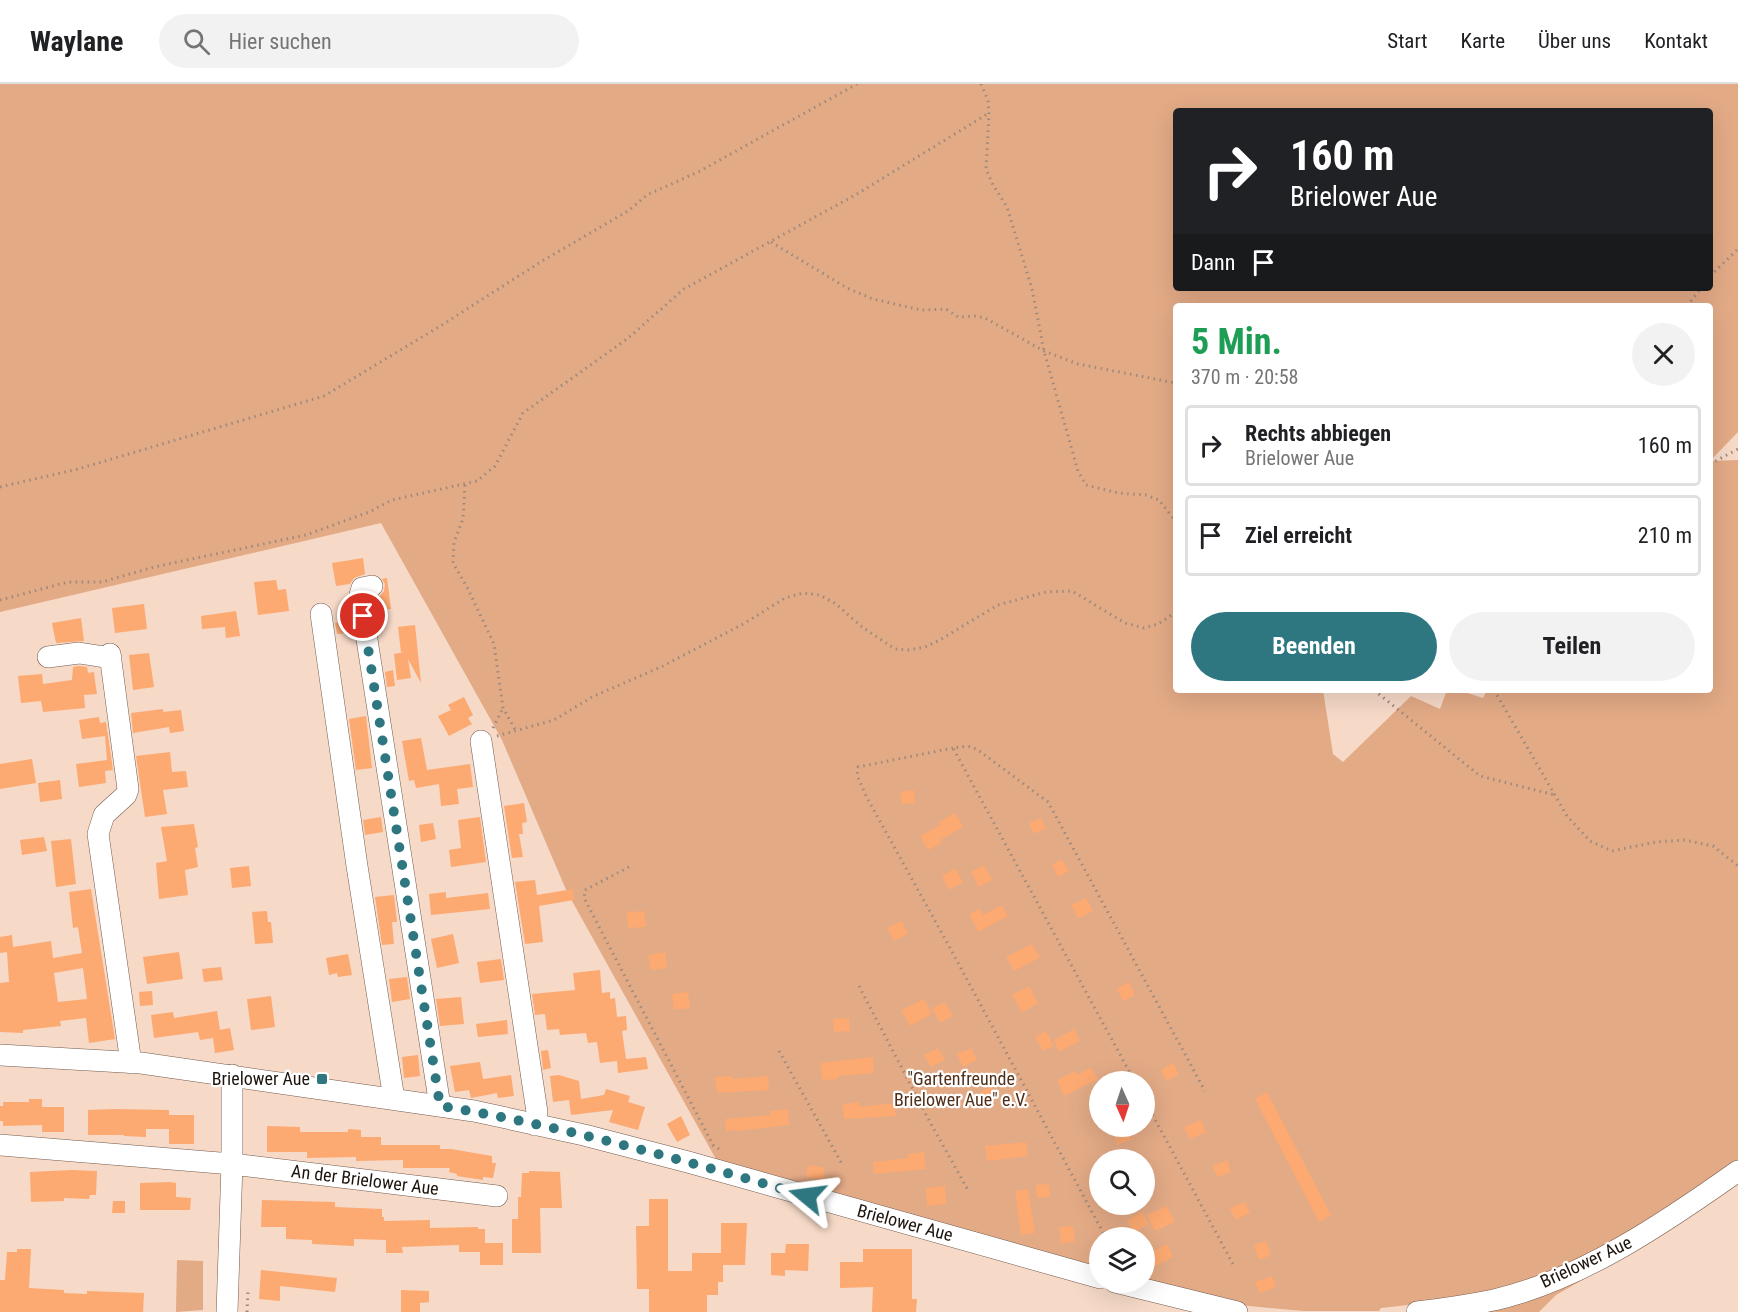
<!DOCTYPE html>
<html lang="de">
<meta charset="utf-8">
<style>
:root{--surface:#fff;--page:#f2f2f2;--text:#202124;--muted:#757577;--line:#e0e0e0;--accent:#2f7780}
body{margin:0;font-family:"Roboto Condensed",sans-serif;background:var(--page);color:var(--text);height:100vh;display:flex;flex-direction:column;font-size:22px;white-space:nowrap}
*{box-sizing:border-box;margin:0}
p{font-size:20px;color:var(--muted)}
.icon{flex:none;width:33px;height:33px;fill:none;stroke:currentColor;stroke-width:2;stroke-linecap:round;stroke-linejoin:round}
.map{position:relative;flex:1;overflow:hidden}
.panel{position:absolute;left:1173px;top:219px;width:540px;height:390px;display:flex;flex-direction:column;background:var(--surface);border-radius:6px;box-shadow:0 6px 24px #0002}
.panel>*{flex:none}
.top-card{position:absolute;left:1173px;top:24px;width:540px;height:183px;border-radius:6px;box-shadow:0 6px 24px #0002;background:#202124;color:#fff;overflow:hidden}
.needle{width:39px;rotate:177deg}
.fabs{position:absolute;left:1089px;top:987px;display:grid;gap:12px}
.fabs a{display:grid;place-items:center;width:66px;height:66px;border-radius:50%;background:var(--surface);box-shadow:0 6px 24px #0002;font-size:30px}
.pin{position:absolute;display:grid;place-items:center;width:51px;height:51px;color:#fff;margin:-26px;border:3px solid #fff;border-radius:50%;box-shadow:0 2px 6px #0007}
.me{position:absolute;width:66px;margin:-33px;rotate:286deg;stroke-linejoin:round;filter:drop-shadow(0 0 4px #0008)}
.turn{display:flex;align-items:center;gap:21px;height:126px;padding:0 18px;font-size:27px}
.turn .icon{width:78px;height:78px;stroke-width:2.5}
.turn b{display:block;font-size:42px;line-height:51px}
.then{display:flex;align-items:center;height:57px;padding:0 18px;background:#0003;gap:12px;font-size:22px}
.round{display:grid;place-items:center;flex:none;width:63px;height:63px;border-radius:32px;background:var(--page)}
.head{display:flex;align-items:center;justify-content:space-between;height:102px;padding:0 18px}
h1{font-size:36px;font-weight:700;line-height:45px;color:#1e9e55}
.action{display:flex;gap:12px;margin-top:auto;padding:12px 18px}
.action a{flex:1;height:69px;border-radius:36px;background:var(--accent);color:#fff;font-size:24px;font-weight:700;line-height:69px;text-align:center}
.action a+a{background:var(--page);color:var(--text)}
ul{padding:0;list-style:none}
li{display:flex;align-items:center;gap:18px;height:81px;margin:0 12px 9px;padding:0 6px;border:3px solid var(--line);border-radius:6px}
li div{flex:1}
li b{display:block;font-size:22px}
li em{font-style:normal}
header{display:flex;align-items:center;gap:36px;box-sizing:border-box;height:84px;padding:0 30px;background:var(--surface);border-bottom:2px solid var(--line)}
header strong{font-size:28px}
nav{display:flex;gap:33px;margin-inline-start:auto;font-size:21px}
.search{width:420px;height:54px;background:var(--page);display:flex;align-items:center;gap:15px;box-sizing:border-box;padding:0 21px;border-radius:33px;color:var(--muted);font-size:22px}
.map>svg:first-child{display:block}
.green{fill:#e3aa86;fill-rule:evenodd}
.building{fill:#fca972;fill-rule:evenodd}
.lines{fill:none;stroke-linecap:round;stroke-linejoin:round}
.minor-casing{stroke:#745b4c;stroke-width:22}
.path{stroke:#9e897b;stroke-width:3;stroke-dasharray:1.5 4.5;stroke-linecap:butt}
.minor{stroke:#fff;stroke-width:21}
.route{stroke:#2f7780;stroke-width:10;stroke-dasharray:0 18}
.poi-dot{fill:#2f7780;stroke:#fff;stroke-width:2}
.labels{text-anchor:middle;stroke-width:4.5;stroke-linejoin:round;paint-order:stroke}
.poi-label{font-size:18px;fill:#1d140d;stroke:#fff;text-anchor:end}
.park-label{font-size:18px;fill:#502f18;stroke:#fff}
.street-label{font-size:18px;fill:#1d140d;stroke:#fff}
</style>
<header>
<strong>Waylane</strong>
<div class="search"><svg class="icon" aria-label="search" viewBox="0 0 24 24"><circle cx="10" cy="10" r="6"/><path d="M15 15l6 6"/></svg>Hier suchen</div>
<nav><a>Start</a><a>Karte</a><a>Über uns</a><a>Kontakt</a></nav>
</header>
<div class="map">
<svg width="1738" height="1228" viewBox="0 0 1738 1228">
<rect width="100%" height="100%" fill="#f6d9c7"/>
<path class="green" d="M 0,0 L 1738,0 L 1738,348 L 1710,377 L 1738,376 L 1738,1080 L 1616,1160 L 1510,1203 L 1453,1216 L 1381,1224 L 1379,1227 L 1303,1227 L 1249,1222 L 1144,1199 L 1144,1154 L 1100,1154 L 1099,1187 L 717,1077 L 567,808 L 502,656 L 381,439 L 0,528 ZM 1176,27 L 1710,27 L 1710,204 L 1176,204 ZM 1176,222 L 1710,222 L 1710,606 L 1487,606 L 1483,614 L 1458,606 L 1447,606 L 1440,625 L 1411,612 L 1343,678 L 1333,670 L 1323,606 L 1176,606 ZM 1100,998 L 1144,998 L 1144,1042 L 1100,1042 ZM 1100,1076 L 1144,1076 L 1144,1120 L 1100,1120 Z
M 1619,1175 L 1556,1211 L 1539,1228 L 1476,1228 Z
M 177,1176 L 203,1177 L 203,1226 L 176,1228 Z"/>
<path class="building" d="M 363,474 L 365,490 L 354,494 L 350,500 L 336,502 L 332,479 Z
M 387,494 L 391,525 L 375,527 L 373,515 L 380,512 L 384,507 L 385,500 L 382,495 Z
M 276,496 L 278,506 L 286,505 L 289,527 L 258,531 L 254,498 Z
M 144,520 L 147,545 L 115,549 L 112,524 Z
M 236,527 L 240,552 L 226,554 L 225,543 L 202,545 L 201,532 Z
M 81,534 L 84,557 L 56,559 L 52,539 Z
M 345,537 L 347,549 L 337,550 L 335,539 Z
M 415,541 L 421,599 L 408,575 L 411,594 L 397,596 L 394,570 L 404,568 L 401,568 L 398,543 Z
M 149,569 L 154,603 L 133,606 L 129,571 Z
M 79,582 L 87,583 L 88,589 L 94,588 L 95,597 L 97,610 L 84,611 L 85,624 L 43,628 L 41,617 L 21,619 L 18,592 L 42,590 L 43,600 L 72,596 L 73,583 Z
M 393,586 L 395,602 L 387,603 L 385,588 Z
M 464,613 L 473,631 L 468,634 L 472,640 L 449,652 L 438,632 L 451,626 L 448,621 Z
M 163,625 L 163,628 L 181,626 L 184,647 L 170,649 L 169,643 L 133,649 L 131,629 Z
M 366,632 L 372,684 L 356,686 L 349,635 Z
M 99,633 L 100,639 L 106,638 L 113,686 L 105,687 L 106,699 L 79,703 L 76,680 L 107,676 L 105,652 L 82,655 L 79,636 Z
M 421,654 L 427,686 L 470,680 L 473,703 L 457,705 L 459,720 L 441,722 L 439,700 L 416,704 L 414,696 L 409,697 L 402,657 Z
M 170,668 L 172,688 L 186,687 L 188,703 L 163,706 L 167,730 L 145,733 L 136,672 Z
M 32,675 L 36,699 L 0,705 L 0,680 Z
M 60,696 L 62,715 L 40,718 L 38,699 Z
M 914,706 L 915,719 L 902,720 L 900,708 Z
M 524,719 L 527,738 L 522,739 L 523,750 L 519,750 L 523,773 L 512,774 L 504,722 Z
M 955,729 L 963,743 L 940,756 L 942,759 L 928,766 L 920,752 L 940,741 L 939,738 Z
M 381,733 L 383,748 L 365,751 L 363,736 Z
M 480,733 L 486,778 L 451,783 L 449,766 L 461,764 L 458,736 Z
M 1041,734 L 1046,744 L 1034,750 L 1029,739 Z
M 433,739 L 436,755 L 421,758 L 419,741 Z
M 194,740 L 198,763 L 195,764 L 198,783 L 185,786 L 188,811 L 159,815 L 156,779 L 167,777 L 161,743 Z
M 44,753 L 47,767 L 22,771 L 20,756 Z
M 71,755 L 76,800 L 56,803 L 51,757 Z
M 1062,775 L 1069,787 L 1058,793 L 1052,781 Z
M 984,781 L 992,796 L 979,803 L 971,788 Z
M 249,782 L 251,802 L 232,804 L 230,784 Z
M 955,784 L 963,798 L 949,806 L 942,792 Z
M 535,796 L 537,811 L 573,805 L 574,816 L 539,822 L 543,858 L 525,860 L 515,798 Z
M 91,805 L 115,955 L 89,959 L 86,934 L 60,937 L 61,942 L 23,946 L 23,949 L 0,948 L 0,899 L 9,898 L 7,868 L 0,869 L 0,853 L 12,851 L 13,863 L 51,857 L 53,874 L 82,869 L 78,843 L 73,844 L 69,808 ZM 83,884 L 87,915 L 58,918 L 54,889 Z
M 446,808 L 446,814 L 488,809 L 490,825 L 431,831 L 429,810 Z
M 394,811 L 397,838 L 392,838 L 394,860 L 382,861 L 375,813 Z
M 1086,814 L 1093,827 L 1078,835 L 1071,821 Z
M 1002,821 L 1008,832 L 978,848 L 969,830 L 980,825 L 983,831 Z
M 267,827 L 268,838 L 271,838 L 273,859 L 255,860 L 252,828 Z
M 644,827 L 646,843 L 628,844 L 627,828 Z
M 901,837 L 908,850 L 894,857 L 887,844 Z
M 453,850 L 459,879 L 437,884 L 431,855 Z
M 1032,860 L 1040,874 L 1014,887 L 1006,873 Z
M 179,868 L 183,895 L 147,900 L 143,873 Z
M 665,868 L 667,884 L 651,886 L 648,871 Z
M 348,870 L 352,891 L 338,893 L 337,889 L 329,891 L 326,874 Z
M 501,875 L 504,896 L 480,899 L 477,878 Z
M 221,883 L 223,896 L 204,898 L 202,885 Z
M 600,886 L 602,909 L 610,908 L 610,915 L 615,914 L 617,933 L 626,932 L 627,946 L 622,947 L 626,975 L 646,973 L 648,985 L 618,989 L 617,977 L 600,979 L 597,958 L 588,959 L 586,949 L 560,951 L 559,945 L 547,946 L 545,930 L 535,931 L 532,910 L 575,906 L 573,889 Z
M 407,893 L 410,915 L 392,918 L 389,895 Z
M 1129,898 L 1135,911 L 1123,917 L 1117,904 Z
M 1029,902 L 1038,919 L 1022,929 L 1012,911 Z
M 152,907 L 153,921 L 140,922 L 139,908 Z
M 688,908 L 690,924 L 674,926 L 672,910 Z
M 271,912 L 275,943 L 251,946 L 247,915 Z
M 461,913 L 464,940 L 440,942 L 436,915 Z
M 924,915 L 932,930 L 910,942 L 901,926 Z
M 945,918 L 953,932 L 940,939 L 932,924 Z
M 217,927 L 220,946 L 230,944 L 234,966 L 215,969 L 213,954 L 200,956 L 198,948 L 154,954 L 151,931 L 173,928 L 174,934 Z
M 849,934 L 850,947 L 834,948 L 833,935 Z
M 507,936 L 508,950 L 478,953 L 476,940 Z
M 1074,945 L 1080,957 L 1059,968 L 1054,956 Z
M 1046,947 L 1054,962 L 1043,967 L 1035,953 Z
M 938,964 L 945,976 L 931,983 L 924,971 Z
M 971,964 L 977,976 L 963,983 L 957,970 Z
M 548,966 L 551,984 L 543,986 L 541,967 Z
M 418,971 L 420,992 L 404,994 L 402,973 Z
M 873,973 L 874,989 L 838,992 L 838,995 L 822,996 L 820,979 Z
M 480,978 L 483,995 L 511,991 L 514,1012 L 498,1014 L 497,1009 L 471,1014 L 469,1006 L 455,1008 L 450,982 Z
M 1173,979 L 1179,990 L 1167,997 L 1161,986 Z
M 1091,984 L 1098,995 L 1064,1012 L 1057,996 L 1075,987 L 1076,991 Z
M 559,991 L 579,997 L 581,1015 L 604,1011 L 606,1005 L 630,1012 L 628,1018 L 645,1023 L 638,1046 L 609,1038 L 613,1026 L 571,1031 L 569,1016 L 553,1018 L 550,992 Z
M 732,992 L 732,995 L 768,992 L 769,1006 L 717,1009 L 715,993 Z
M 991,1003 L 997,1013 L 985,1019 L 980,1008 Z
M 1267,1008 L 1331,1131 L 1319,1138 L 1255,1015 Z
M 29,1015 L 42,1015 L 42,1023 L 64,1023 L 64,1048 L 42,1048 L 42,1041 L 3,1042 L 3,1037 L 0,1037 L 0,1022 L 3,1022 L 3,1018 L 29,1018 Z
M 859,1018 L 860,1023 L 895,1019 L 896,1032 L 844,1035 L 843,1020 Z
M 115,1025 L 169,1026 L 169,1031 L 194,1031 L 194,1060 L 169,1060 L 169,1045 L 146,1045 L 146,1053 L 124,1052 L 124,1051 L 88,1051 L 88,1026 Z
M 788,1025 L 789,1041 L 737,1047 L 737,1046 L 726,1047 L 725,1035 L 770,1031 L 770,1027 Z
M 681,1032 L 690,1051 L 677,1058 L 667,1040 Z
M 1201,1036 L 1206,1048 L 1190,1055 L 1184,1043 Z
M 267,1042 L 300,1043 L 300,1048 L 348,1048 L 348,1045 L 361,1046 L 361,1053 L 381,1053 L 381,1061 L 440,1061 L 440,1065 L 451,1065 L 492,1072 L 492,1079 L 496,1079 L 493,1094 L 483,1093 L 483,1096 L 457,1092 L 457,1090 L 449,1088 L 450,1084 L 403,1084 L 403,1076 L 356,1077 L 356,1073 L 307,1074 L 307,1068 L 267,1068 Z
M 1127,1043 L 1132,1055 L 1118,1061 L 1113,1049 Z
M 1026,1058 L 1028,1072 L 987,1077 L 985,1062 Z
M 924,1068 L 926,1085 L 874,1090 L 873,1078 L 908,1074 L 908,1070 Z
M 1227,1076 L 1231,1088 L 1217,1093 L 1213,1082 Z
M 808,1081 L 825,1084 L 823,1096 L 806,1093 Z
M 72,1086 L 97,1087 L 96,1111 L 90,1111 L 89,1115 L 64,1114 L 64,1117 L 31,1118 L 30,1088 Z
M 529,1087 L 560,1088 L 562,1124 L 540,1124 L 541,1169 L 512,1169 L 512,1135 L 518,1135 L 518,1113 L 521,1113 L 522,1089 L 529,1089 Z
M 170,1098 L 176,1099 L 176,1113 L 191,1114 L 190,1126 L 140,1126 L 140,1099 Z
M 1049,1100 L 1050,1113 L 1037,1114 L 1036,1101 Z
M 945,1102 L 946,1120 L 927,1122 L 926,1104 Z
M 1028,1105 L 1035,1149 L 1021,1151 L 1015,1107 Z
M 649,1115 L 668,1115 L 668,1187 L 692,1187 L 692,1169 L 721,1169 L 721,1139 L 747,1139 L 745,1181 L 723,1181 L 723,1198 L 718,1198 L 718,1211 L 707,1211 L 707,1228 L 649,1228 L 649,1205 L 637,1205 L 636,1142 L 649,1142 Z
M 262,1116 L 335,1118 L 335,1123 L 382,1125 L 382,1133 L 384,1133 L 384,1137 L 430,1136 L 430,1144 L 478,1143 L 478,1145 L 485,1145 L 485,1159 L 503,1159 L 503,1181 L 480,1181 L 480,1168 L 459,1168 L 459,1161 L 402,1163 L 403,1169 L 386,1169 L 386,1156 L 354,1155 L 354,1162 L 312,1160 L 312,1156 L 286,1155 L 286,1143 L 261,1143 Z
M 113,1117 L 125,1117 L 125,1129 L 112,1129 Z
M 1245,1118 L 1250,1129 L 1235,1136 L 1230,1124 Z
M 1167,1122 L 1175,1138 L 1155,1147 L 1147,1131 Z
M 1142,1128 L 1149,1140 L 1133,1149 L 1127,1136 Z
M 1073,1142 L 1075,1158 L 1061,1159 L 1059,1143 Z
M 1266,1157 L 1271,1171 L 1259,1176 L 1254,1161 Z
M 786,1160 L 809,1160 L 808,1187 L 785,1186 L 785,1192 L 771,1191 L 771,1169 L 785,1169 Z
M 1167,1160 L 1173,1173 L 1153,1183 L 1147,1171 Z
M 17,1165 L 31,1165 L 29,1204 L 64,1206 L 64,1209 L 87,1210 L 87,1207 L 144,1209 L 143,1228 L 0,1228 L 0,1196 L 5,1196 L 7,1168 L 17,1168 Z
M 863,1165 L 912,1165 L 912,1215 L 917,1215 L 916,1228 L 872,1228 L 873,1203 L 840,1204 L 840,1178 L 863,1178 Z
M 261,1186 L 337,1194 L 335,1208 L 280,1202 L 280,1217 L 259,1215 Z
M 1272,1192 L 1276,1203 L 1259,1209 L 1255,1198 Z
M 401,1206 L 429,1207 L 429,1218 L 420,1219 L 420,1228 L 401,1228 Z"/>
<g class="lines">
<defs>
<path id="minor" d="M 372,502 L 362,504 L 360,511 L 440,1022
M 321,530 L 357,782 L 394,1015
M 110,570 L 128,705 L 126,711 L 104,731 L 98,750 L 131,979
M 48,573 L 79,569 L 111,574
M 481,657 L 537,1028 L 535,1041
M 0,971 L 141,979 L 474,1027 L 584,1051 L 688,1078 L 1100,1194
M 0,1061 L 232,1080 L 497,1112
M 1115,1198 L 1237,1228
M 227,1228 L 232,1080 L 232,991
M 1417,1228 C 1443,1225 1469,1221 1494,1216 C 1581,1196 1666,1138 1738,1087"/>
</defs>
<use href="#minor" class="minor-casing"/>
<path class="path" d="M 981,0 L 988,16 L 989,29 L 986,85 L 993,101 L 1007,123 L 1032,205 L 1044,267 L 1078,387 L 1086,401 L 1118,409 L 1146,411 L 1159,416 L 1176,438
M 771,158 L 847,204 L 873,215 L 921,226 L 946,225 L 958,233 L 976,232 L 985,234 L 1044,267 L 1078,280 L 1176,299
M 1710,192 L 1738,165
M 1687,222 L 1701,204
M 1710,380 L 1738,365
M 465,401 L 463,435 L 454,458 L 453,479 L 467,503 L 494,560 L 503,624 L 516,647
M 0,403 L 78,385 L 324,312 L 442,241 L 542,177 L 628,127 L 647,111 L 700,87 L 857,0
M 0,516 L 68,498 L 102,498 L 154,483 L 306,451 L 369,428 L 392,416 L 477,397 L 495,382 L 523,329 L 627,255 L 684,205 L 857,110 L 989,29
M 1374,606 L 1480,692 L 1555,711
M 1494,606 L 1567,732 L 1590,757 L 1612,767 L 1656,758 L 1685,756 L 1713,762 L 1738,782
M 493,644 L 503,624
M 497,652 L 554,636 L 592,613 L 663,582 L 745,539 L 785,514 L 803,509 L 820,511 L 836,520 L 862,543 L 895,565 L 908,566 L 925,563 L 938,557 L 998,521 L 1046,508 L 1072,507 L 1125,539 L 1144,544 L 1158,540 L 1176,528
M 953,664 L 858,683 L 857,691 L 866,712 L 949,862 L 1106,1154
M 629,783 L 585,806 L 584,814 L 713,1061 L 719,1065
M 859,902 L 931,1040 L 968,1106
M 779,967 L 842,1080
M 1135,998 L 953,664 L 968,662 L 978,666 L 1048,718 L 1205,1007
M 1144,1015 L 1234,1182
M 247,1228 L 248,1206"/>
<use href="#minor" class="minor"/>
</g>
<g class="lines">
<path class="route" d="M 363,532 L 440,1022 C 564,1042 686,1077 807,1112"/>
</g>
<rect class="poi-dot" x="316" y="989" width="12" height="12" rx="3"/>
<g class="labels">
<g class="poi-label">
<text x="310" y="1001">Brielower Aue</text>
</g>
<g class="park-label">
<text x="961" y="1001">"Gartenfreunde<tspan x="961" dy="21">Brielower Aue" e.V.</tspan></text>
</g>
<g class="street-label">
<text transform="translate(365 1096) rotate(7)" y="6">An der Brielower Aue</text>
<text transform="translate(905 1139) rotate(15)" y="6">Brielower Aue</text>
<text transform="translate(1586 1178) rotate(-25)" y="6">Brielower Aue</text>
</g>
</g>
</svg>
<div class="fabs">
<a><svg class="needle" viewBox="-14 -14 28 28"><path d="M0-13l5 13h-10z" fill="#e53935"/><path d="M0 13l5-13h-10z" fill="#757577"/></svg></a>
<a><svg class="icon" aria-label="search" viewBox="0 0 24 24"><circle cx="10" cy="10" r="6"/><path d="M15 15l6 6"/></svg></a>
<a><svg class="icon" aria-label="layers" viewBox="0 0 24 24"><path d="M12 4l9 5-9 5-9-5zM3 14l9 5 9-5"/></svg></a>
</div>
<div class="pin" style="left:363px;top:532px;background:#d93025"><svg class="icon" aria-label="arrive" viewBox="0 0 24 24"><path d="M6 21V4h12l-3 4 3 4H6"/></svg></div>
<svg class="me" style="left:807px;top:1112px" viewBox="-20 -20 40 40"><path d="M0-17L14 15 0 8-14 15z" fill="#2f7780" stroke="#fff" stroke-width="4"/></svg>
<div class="top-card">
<div class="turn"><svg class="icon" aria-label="right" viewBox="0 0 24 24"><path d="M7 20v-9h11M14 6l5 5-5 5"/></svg><div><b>160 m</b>Brielower Aue</div></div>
<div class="then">Dann<svg class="icon" aria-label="arrive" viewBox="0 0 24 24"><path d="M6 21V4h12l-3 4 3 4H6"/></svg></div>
</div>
<section class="panel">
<div class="head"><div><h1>5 Min.</h1><p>370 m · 20:58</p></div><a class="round"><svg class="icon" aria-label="close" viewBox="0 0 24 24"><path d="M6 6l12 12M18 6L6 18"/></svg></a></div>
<ul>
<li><svg class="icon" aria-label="right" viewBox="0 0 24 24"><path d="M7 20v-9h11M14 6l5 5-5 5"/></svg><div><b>Rechts abbiegen</b><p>Brielower Aue</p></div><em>160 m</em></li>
<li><svg class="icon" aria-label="arrive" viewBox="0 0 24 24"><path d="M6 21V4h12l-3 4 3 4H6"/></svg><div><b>Ziel erreicht</b></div><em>210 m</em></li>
</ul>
<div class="action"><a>Beenden</a><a>Teilen</a></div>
</section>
</div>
